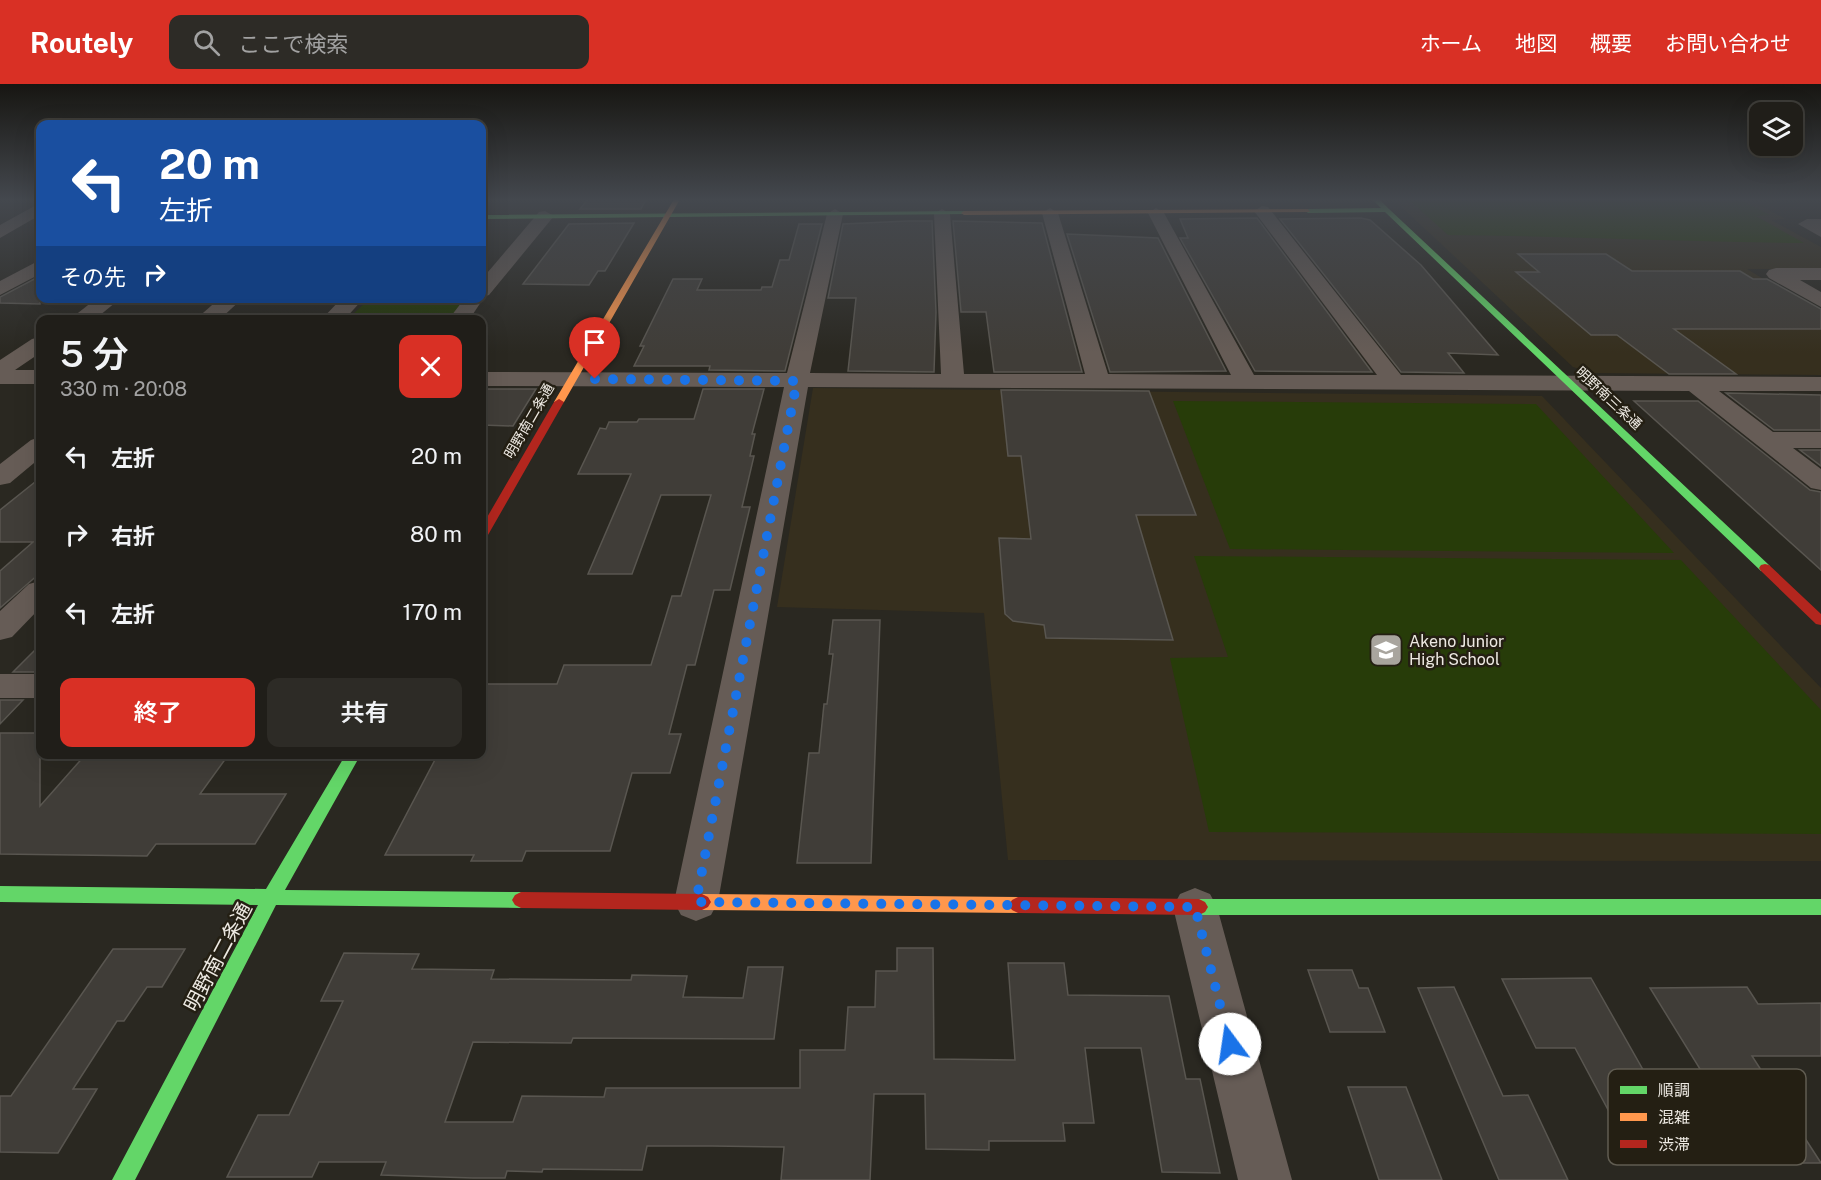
<!DOCTYPE html>
<html lang="ja">
<meta charset="utf-8">
<style>
:root{--surface:#201e19;--page:#2d2b26;--text:#f1f3f6;--muted:#a2a2a2;--line:#3d3c38;--accent:#d93025}
body{margin:0;font-family:"Public Sans","Noto Sans JP",sans-serif;background:var(--page);color:var(--text);height:100vh;display:flex;flex-direction:column;font-size:22px;white-space:nowrap}
*{box-sizing:border-box;margin:0}
p{font-size:20px;color:var(--muted)}
.icon{flex:none;width:33px;height:33px;fill:none;stroke:currentColor;stroke-width:2;stroke-linecap:round;stroke-linejoin:round}
.map{position:relative;flex:1;overflow:hidden}
.side{position:absolute;left:36px;top:231px;width:450px;height:444px;display:flex;flex-direction:column;background:var(--surface);border-radius:12px;box-shadow:0 6px 24px #0002,0 0 0 2px var(--line)}
.side>*{flex:none}
.banner{position:absolute;left:36px;top:36px;width:450px;height:183px;border-radius:12px;box-shadow:0 6px 24px #0002,0 0 0 2px var(--line);background:#1a4fa0;color:#fff;overflow:hidden}
.fabs{position:absolute;left:1749px;top:18px;display:grid;gap:12px}
.fabs a{display:grid;place-items:center;width:54px;height:54px;border-radius:12px;background:var(--surface);box-shadow:0 6px 24px #0002,0 0 0 2px var(--line);font-size:30px}
.pin{position:absolute;display:grid;place-items:center;width:51px;height:51px;color:#fff;margin:-62px -26px;border-radius:50% 50% 50% 0;rotate:-45deg;box-shadow:0 0 6px #0007}
.pin .icon{rotate:45deg}
.me{position:absolute;width:66px;margin:-33px;rotate:346deg;stroke-linejoin:round;filter:drop-shadow(0 0 4px #0008)}
.turn{display:flex;align-items:center;gap:21px;height:126px;padding:0 24px;font-size:27px}
.turn .icon{width:78px;height:78px;stroke-width:2.5}
.turn b{display:block;font-size:42px;line-height:51px}
.then{display:flex;align-items:center;height:57px;padding:0 24px;background:#0003;gap:12px;font-size:22px}
.round{display:grid;place-items:center;flex:none;width:63px;height:63px;border-radius:12px;background:var(--page)}
.summary{display:flex;align-items:center;justify-content:space-between;height:102px;padding:0 24px}
h1{font-size:36px;font-weight:600;line-height:45px}
.primary-button{display:flex;gap:12px;margin-top:auto;padding:12px 24px}
.primary-button a{flex:1;height:69px;border-radius:12px;background:var(--accent);color:#fff;font-size:24px;font-weight:600;line-height:69px;text-align:center}
.primary-button a+a{background:var(--page);color:var(--text)}
ul{padding:0;list-style:none}
li{display:flex;align-items:center;gap:18px;height:78px;padding:0 24px}
li div{flex:1}
li b{display:block;font-size:22px}
li em{font-style:normal}
header{display:flex;align-items:center;gap:36px;box-sizing:border-box;height:84px;padding:0 30px;background:var(--accent);color:#fff}
header strong{font-size:28px}
nav{display:flex;gap:33px;margin-inline-start:auto;font-size:21px}
.search{width:420px;height:54px;background:var(--page);display:flex;align-items:center;gap:15px;box-sizing:border-box;padding:0 21px;border-radius:12px;color:var(--muted);font-size:22px}
.map>svg:first-child{display:block}
.built{fill:#362f1e}
.green{fill:#273c09}
.building{fill:#403d38;stroke:#595650;stroke-width:1.5}
.lines{fill:none;stroke-linecap:round;stroke-linejoin:round}
.street{fill:#665c56;fill-rule:evenodd}
.fast{fill:#63d668;fill-rule:evenodd}
.slow{fill:#ff974d;fill-rule:evenodd}
.jam{fill:#b3261e;fill-rule:evenodd}
.route{stroke:#1a73e8;stroke-width:10;stroke-dasharray:0 18}
.labels{text-anchor:middle;stroke-width:5;stroke-linejoin:round;paint-order:stroke}
.far-street-label{font-size:14px;fill:#ede9e2;stroke:#241f13}
.poi-label{font-size:16px;fill:#ede9e2;stroke:#241f13;text-anchor:start}
.near-street-label{font-size:20px;fill:#ede9e2;stroke:#241f13}
.key{fill:#241f13;stroke:#605c51;stroke-width:1.5}
.key-label{font-size:16px;fill:#ede9e2}
</style>
<header>
<strong>Routely</strong>
<div class="search"><svg class="icon" aria-label="search" viewBox="0 0 24 24"><circle cx="10" cy="10" r="6"/><path d="M15 15l6 6"/></svg>ここで検索</div>
<nav><a>ホーム</a><a>地図</a><a>概要</a><a>お問い合わせ</a></nav>
</header>
<div class="map">
<svg width="1821" height="1096" viewBox="0 0 1821 1096">
<rect width="100%" height="100%" fill="#2a2821"/>
<path class="built" d="M 1393,115 L 1747,115 L 1786,135 L 1771,136 L 1821,163 L 1821,185 L 1747,185 L 1821,230 L 1821,291 L 1594,289 L 1573,283 Z
M 813,304 L 1542,312 L 1821,604 L 1821,777 L 1008,776 L 984,529 L 777,523 Z"/>
<path class="green" d="M 1408,115 L 1739,115 L 1770,131 L 1756,132 L 1804,159 C 1685,158 1567,152 1448,151 Z
M 369,215 L 467,215 L 448,235 L 347,236 Z
M 1173,317 L 1536,320 L 1674,469 L 1230,465 Z
M 1194,472 L 1681,476 L 1821,626 L 1821,750 L 1209,748 L 1170,574 L 1228,573 Z"/>
<path class="building" d="M 588,115 L 646,115 L 641,125 L 580,125 Z
M 1257,134 L 1372,288 L 1255,287 L 1180,154 L 1188,154 L 1180,135 Z
M 1361,134 L 1370,136 L 1421,181 L 1498,271 L 1448,269 L 1464,289 L 1401,288 L 1280,135 Z
M 908,137 L 932,137 L 936,228 L 934,288 L 848,287 L 856,214 L 828,214 L 843,140 Z
M 953,137 L 1042,139 L 1082,288 L 994,288 L 986,228 L 961,228 Z
M 634,139 L 605,187 L 598,187 L 589,201 L 523,200 L 569,140 Z
M 799,140 L 822,140 L 785,287 L 709,286 L 710,282 L 634,282 L 644,262 L 640,262 L 673,195 L 702,195 L 697,206 L 761,206 L 762,203 L 772,203 L 780,176 L 789,176 Z
M 1067,150 L 1158,154 L 1226,287 L 1110,288 Z
M 1518,170 L 1606,170 L 1632,187 L 1740,187 L 1753,195 L 1767,195 L 1821,225 L 1821,245 L 1674,245 L 1736,290 L 1669,290 L 1617,251 L 1591,251 L 1516,188 L 1539,188 Z
M 40,192 L 40,220 L 0,219 L 0,213 Z
M 482,305 L 536,305 L 513,342 L 482,341 Z
M 703,305 L 764,305 L 752,350 L 755,350 L 750,372 L 754,372 L 742,423 L 750,423 L 730,506 L 714,506 L 695,581 L 687,581 L 669,650 L 681,650 L 670,689 L 632,689 L 610,767 L 526,767 L 522,777 L 471,777 L 474,771 L 385,771 L 438,670 L 482,670 L 482,600 L 557,600 L 564,581 L 651,581 L 672,512 L 681,512 L 711,411 L 661,411 L 632,490 L 588,490 L 631,390 L 578,390 L 600,344 L 606,345 L 609,338 L 637,338 L 639,335 L 694,335 Z
M 1001,306 L 1149,307 L 1196,431 L 1136,431 L 1173,556 L 1046,554 L 1044,541 L 1013,537 L 1005,530 L 999,454 L 1031,455 L 1021,372 L 1008,372 Z
M 1726,309 L 1821,311 L 1821,346 L 1774,346 Z
M 1634,317 L 1698,317 L 1810,406 L 1821,408 L 1821,486 Z
M 1800,366 L 1821,366 L 1821,382 Z
M 40,394 L 40,489 L 0,524 L 0,487 L 33,458 L 0,458 L 0,426 Z
M 833,536 L 880,536 L 871,779 L 797,779 L 809,669 L 819,669 L 824,620 L 827,620 L 833,570 L 829,570 Z
M 40,561 L 40,588 L 13,588 Z
M 0,616 L 23,616 L 0,640 Z
M 0,649 L 40,649 L 40,722 L 86,670 L 229,670 L 200,710 L 286,710 L 255,760 L 156,760 L 147,772 L 0,770 Z
M 897,864 L 933,864 L 934,975 L 1015,976 L 1008,879 L 1064,879 L 1068,911 L 1169,912 L 1186,995 L 1200,995 L 1220,1089 L 1162,1088 L 1141,964 L 1085,964 L 1094,1039 L 1063,1039 L 1065,1057 L 989,1057 L 989,1066 L 926,1065 L 925,1010 L 874,1010 L 870,1096 L 781,1096 L 784,1063 L 712,1062 L 647,1062 L 642,1086 L 543,1085 L 542,1088 L 507,1087 L 505,1094 L 473,1094 L 381,1091 L 386,1078 L 319,1078 L 312,1093 L 227,1093 L 258,1031 L 289,1031 L 343,917 L 321,917 L 344,869 L 419,870 L 412,885 L 494,886 L 491,895 L 631,896 L 632,891 L 687,892 L 683,913 L 743,914 L 748,883 L 783,883 L 774,955 L 573,954 L 571,959 L 473,958 L 445,1038 L 513,1038 L 522,1012 L 604,1013 L 606,1004 L 800,1004 L 800,966 L 845,966 L 848,923 L 875,923 L 876,887 L 897,887 Z
M 113,865 L 185,865 L 162,903 L 147,903 L 124,937 L 117,937 L 73,1005 L 97,1005 L 58,1069 L 0,1068 L 0,1012 L 11,1012 Z
M 1308,886 L 1352,886 L 1359,904 L 1368,904 L 1385,948 L 1330,948 Z
M 1591,894 L 1688,1065 L 1629,1065 L 1575,964 L 1536,964 L 1502,895 Z
M 1454,903 L 1503,1012 L 1528,1011 L 1568,1096 L 1499,1096 L 1418,904 Z
M 1747,903 L 1758,920 L 1821,919 L 1821,972 L 1752,972 L 1821,1079 L 1758,1079 L 1650,904 Z
M 1348,1003 L 1406,1003 L 1442,1096 L 1379,1096 Z"/>
<g class="lines">
<path class="street" d="M 40,119 L 40,131 L 0,154 L 0,141 Z
M 1262,122 L 1268,123 L 1401,291 L 1821,293 L 1821,307 L 1719,307 L 1773,348 L 1821,348 L 1821,364 L 1793,364 L 1821,385 L 1821,406 L 1811,404 L 1689,307 L 808,303 L 718,818 L 711,831 L 696,837 L 681,831 L 674,818 L 784,303 L 482,302 L 482,288 L 787,289 L 827,130 L 835,125 L 843,130 L 810,289 L 941,290 L 934,130 L 942,125 L 950,130 L 964,290 L 1085,290 L 1042,129 L 1050,124 L 1058,129 L 1108,290 L 1231,291 L 1148,129 L 1156,124 L 1164,129 L 1254,291 L 1377,291 L 1254,127 Z
M 545,127 L 554,132 L 489,211 L 485,212 L 469,236 L 448,236 L 465,214 L 482,214 L 482,195 L 539,128 Z
M 1807,135 L 1821,135 L 1821,153 L 1798,140 Z
M 40,176 L 40,190 L 0,211 L 0,197 Z
M 1776,184 L 1821,184 L 1821,196 L 1800,196 L 1821,208 L 1821,223 L 1769,194 L 1766,190 L 1769,186 Z
M 97,214 L 121,214 L 94,236 L 69,236 Z
M 220,214 L 243,214 L 219,236 L 195,236 Z
M 342,214 L 364,214 L 344,236 L 321,236 Z
M 40,253 L 40,269 L 15,286 L 40,286 L 40,300 L 0,300 L 0,276 L 32,255 Z
M 40,353 L 40,374 L 10,399 L 0,401 L 0,380 L 31,356 Z
M 40,497 L 40,524 L 12,553 L 0,556 L 0,527 L 29,500 Z
M 0,590 L 40,590 L 40,614 L 0,614 Z
M 1195,804 L 1210,810 L 1217,823 L 1292,1096 L 1238,1096 L 1173,823 L 1180,810 Z"/>
<path class="fast" d="M 1372,115 L 1379,115 L 1389,125 L 1769,481 L 1771,484 L 1769,487 L 1761,487 L 1385,128 L 1308,129 L 1305,127 L 1308,125 L 1381,124 Z
M 964,127 L 966,130 L 482,135 L 482,131 Z
M 346,670 L 361,670 L 285,806 L 521,808 L 527,811 L 530,816 L 527,821 L 521,824 L 276,821 L 135,1096 L 112,1096 L 258,821 L 0,818 L 0,802 L 266,805 Z
M 1199,815 L 1821,815 L 1821,831 L 1199,831 L 1193,828 L 1190,823 L 1193,818 Z"/>
<path class="slow" d="M 676,115 L 679,117 L 564,318 L 556,320 L 554,318 L 673,117 Z
M 1308,125 L 1310,128 L 964,131 L 961,129 L 964,127 Z
M 702,810 L 1018,813 L 1024,816 L 1027,821 L 1024,826 L 1018,829 L 702,826 L 696,823 L 693,818 L 696,813 Z"/>
<path class="jam" d="M 559,315 L 564,318 L 488,451 L 482,454 L 482,442 L 554,318 Z
M 1765,480 L 1769,481 L 1821,530 L 1821,541 L 1816,540 L 1761,487 L 1759,484 L 1761,481 Z
M 521,808 L 702,810 L 708,813 L 711,818 L 708,823 L 702,826 L 521,824 L 515,821 L 512,816 L 515,811 Z
M 1018,813 L 1199,815 L 1205,818 L 1208,823 L 1205,828 L 1199,831 L 1018,829 L 1012,826 L 1009,821 L 1012,816 Z"/>
</g>
<linearGradient id="sky" x2="0" y2="1"><stop stop-color="#171612"/><stop offset="0.43" stop-color="#44484e"/><stop offset="1" stop-color="#44484e" stop-opacity="0"/></linearGradient>
<rect width="1821" height="269" fill="url(#sky)"/>
<g class="lines">
<path class="route" d="M 595,295 L 797,297 L 696,818 L 1195,823 L 1230,960"/>
</g>
<defs>
<symbol id="school-square" viewBox="-11 -11 22 22"><rect x="-9" y="-9" width="18" height="18" rx="4" fill="#a9a59e" stroke="#241f13"/><path d="M0-5L7-2L0 1L-7-2ZM-4 1L0 2.5L4 1V4Q0 6-4 4Z" fill="#fff"/></symbol>
</defs>
<g fill-rule="evenodd">
<use href="#school-square" x="1367" y="547" width="38" height="38"/>
</g>
<g class="labels">
<g class="far-street-label">
<text transform="translate(1609 314) rotate(43)" y="5">明野南三条通</text>
<text transform="translate(529 337) rotate(-60)" y="5">明野南二条通</text>
</g>
<g class="poi-label">
<text x="1409" y="563">Akeno Junior<tspan x="1409" dy="18">High School</tspan></text>
</g>
<g class="near-street-label">
<text transform="translate(218 873) rotate(-62)" y="7">明野南二条通</text>
</g>
</g>
<rect x="1608" y="985" width="198" height="96" rx="9" class="key"/>
<rect x="1620" y="1002" width="27" height="8" fill="#63d668"/>
<rect x="1620" y="1029" width="27" height="8" fill="#ff974d"/>
<rect x="1620" y="1056" width="27" height="8" fill="#b3261e"/>
<g class="key-label">
<text x="1658" y="1012">順調</text>
<text x="1658" y="1039">混雑</text>
<text x="1658" y="1066">渋滞</text>
</g>
</svg>
<div class="fabs">
<a><svg class="icon" aria-label="layers" viewBox="0 0 24 24"><path d="M12 4l9 5-9 5-9-5zM3 14l9 5 9-5"/></svg></a>
</div>
<div class="pin" style="left:595px;top:295px;background:#d93025"><svg class="icon" aria-label="arrive" viewBox="0 0 24 24"><path d="M6 21V4h12l-3 4 3 4H6"/></svg></div>
<svg class="me" style="left:1230px;top:960px" viewBox="-20 -20 40 40"><circle r="19" fill="#fff"/><path d="M0-13L10 11 0 6-10 11z" fill="#1a73e8"/></svg>
<div class="banner">
<div class="turn"><svg class="icon" aria-label="left" viewBox="0 0 24 24"><path d="M17 20v-9H6M10 6l-5 5 5 5"/></svg><div><b>20 m</b>左折</div></div>
<div class="then">その先<svg class="icon" aria-label="right" viewBox="0 0 24 24"><path d="M7 20v-9h11M14 6l5 5-5 5"/></svg></div>
</div>
<section class="side">
<div class="summary"><div><h1>5 分</h1><p>330 m · 20:08</p></div><a class="round" style="background:#d93025;color:#fff"><svg class="icon" aria-label="close" viewBox="0 0 24 24"><path d="M6 6l12 12M18 6L6 18"/></svg></a></div>
<ul>
<li><svg class="icon" aria-label="left" viewBox="0 0 24 24"><path d="M17 20v-9H6M10 6l-5 5 5 5"/></svg><div><b>左折</b></div><em>20 m</em></li>
<li><svg class="icon" aria-label="right" viewBox="0 0 24 24"><path d="M7 20v-9h11M14 6l5 5-5 5"/></svg><div><b>右折</b></div><em>80 m</em></li>
<li><svg class="icon" aria-label="left" viewBox="0 0 24 24"><path d="M17 20v-9H6M10 6l-5 5 5 5"/></svg><div><b>左折</b></div><em>170 m</em></li>
</ul>
<div class="primary-button"><a>終了</a><a>共有</a></div>
</section>
</div>
